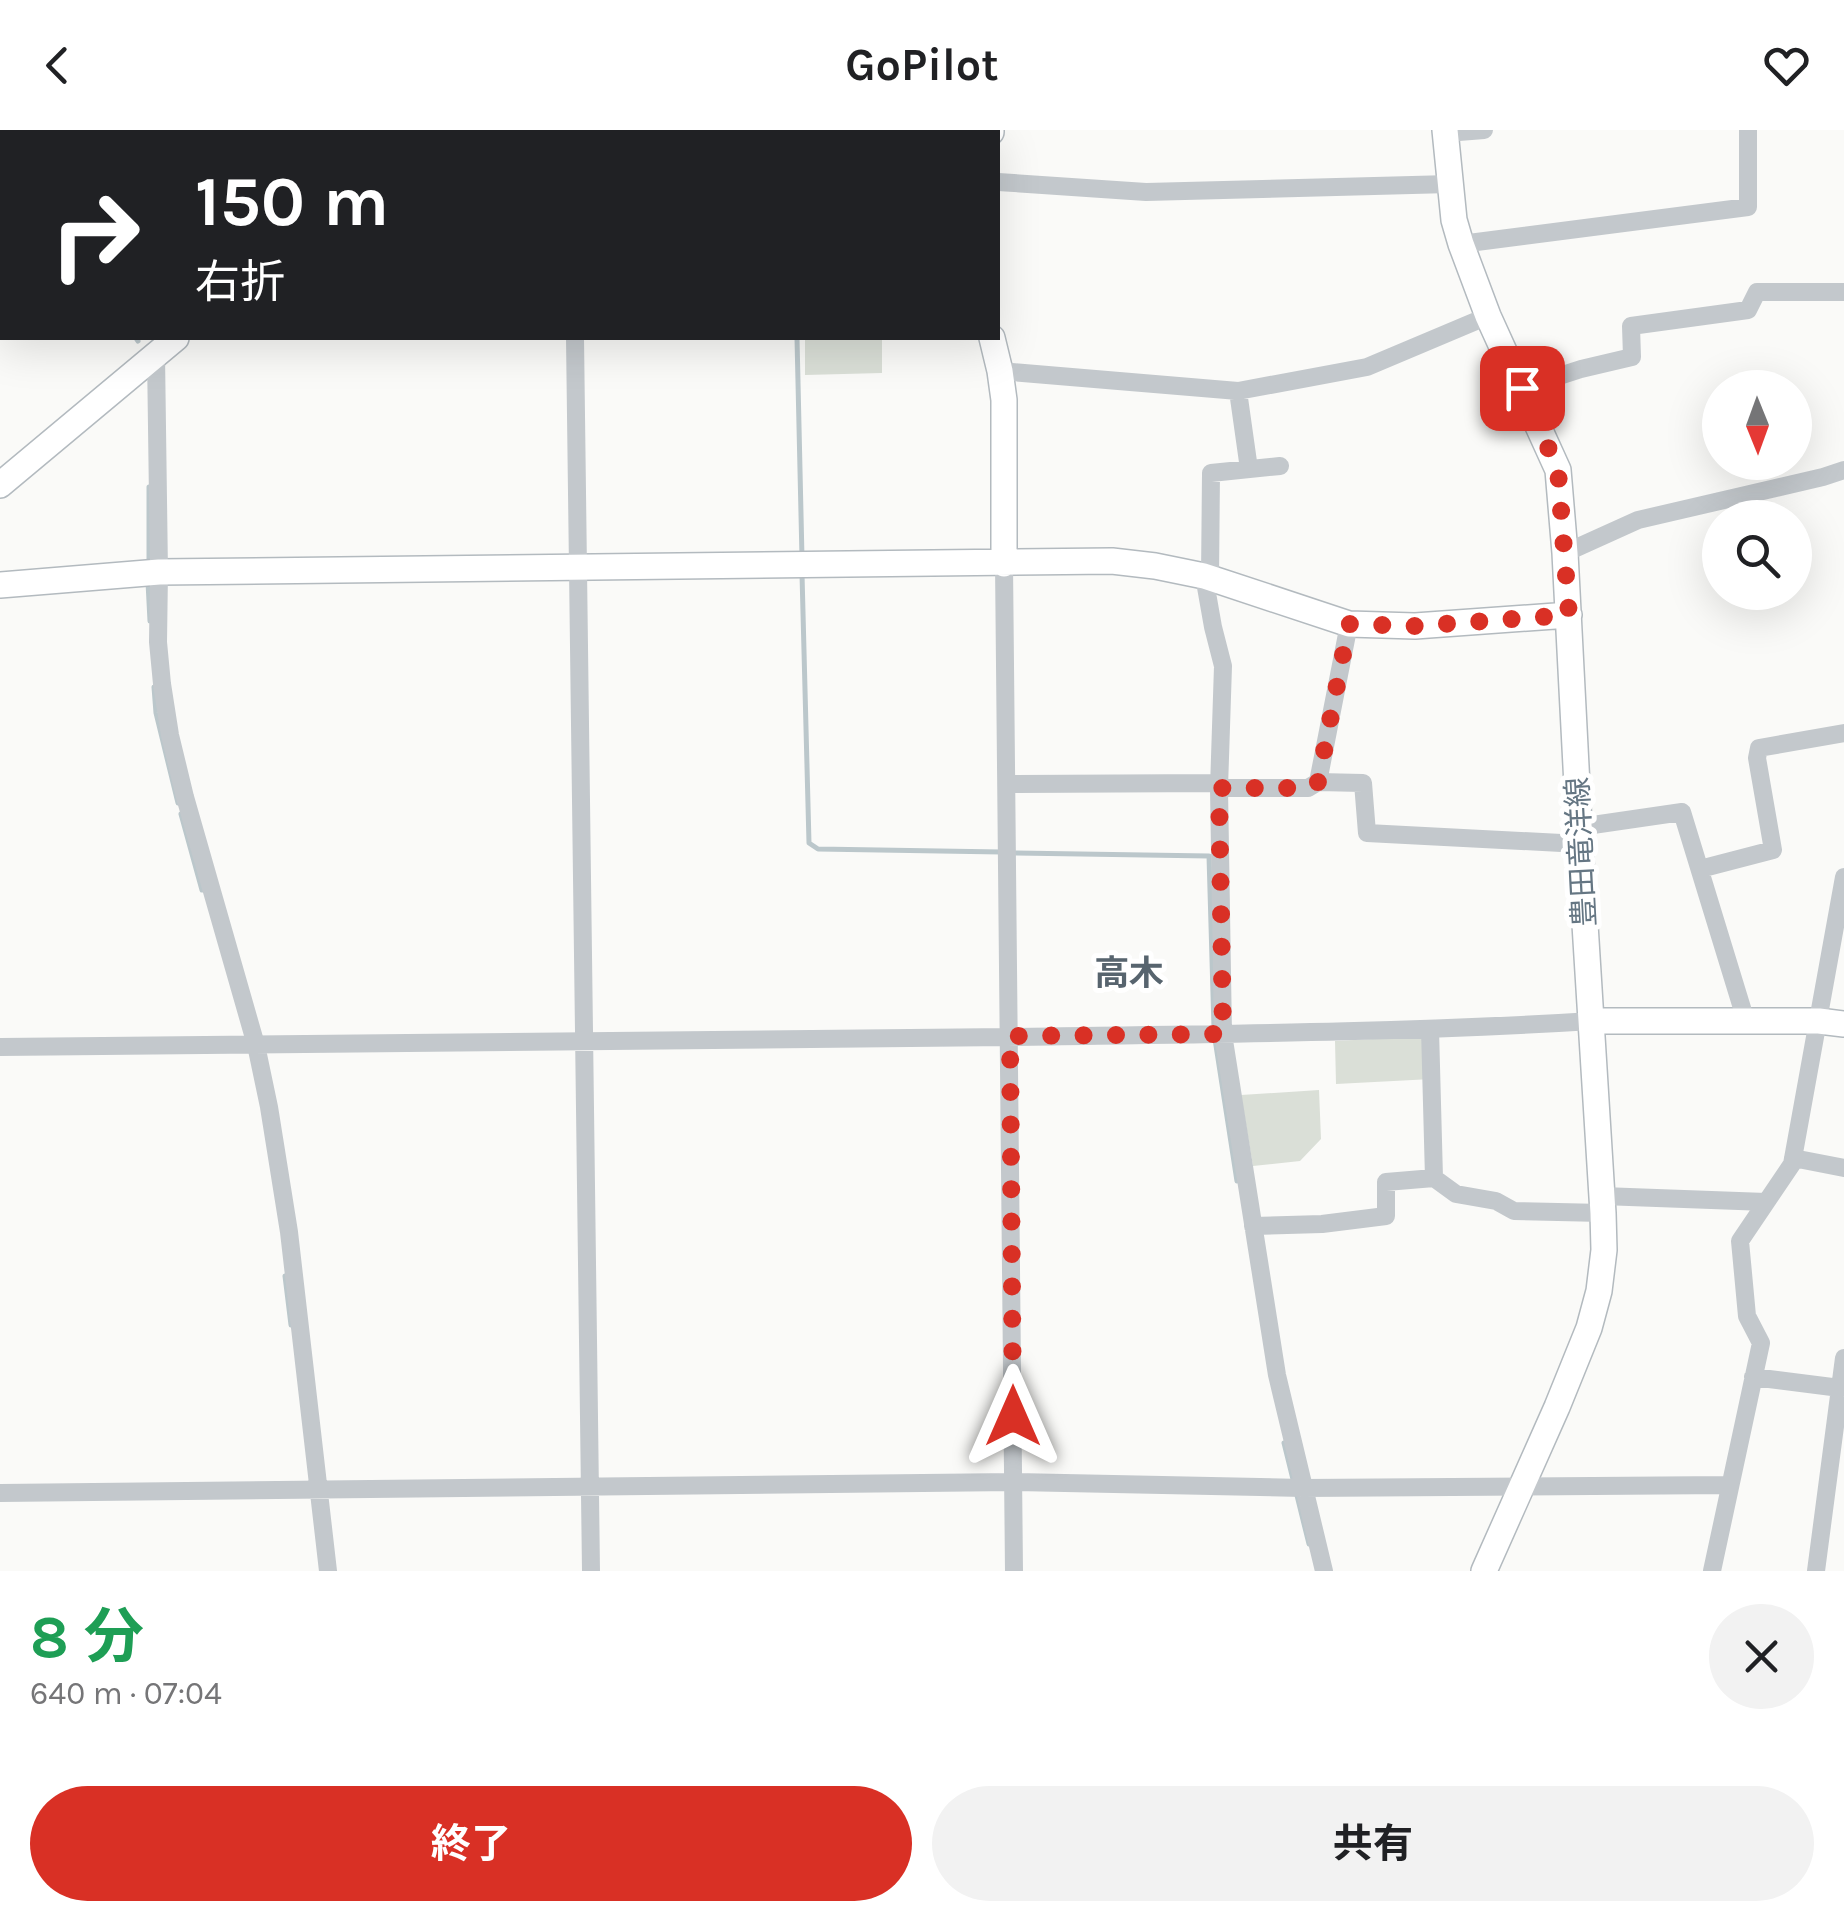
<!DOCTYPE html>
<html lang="ja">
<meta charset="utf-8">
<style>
:root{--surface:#fff;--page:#f2f2f2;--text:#202124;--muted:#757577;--accent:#d93025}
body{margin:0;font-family:Karla,"Noto Sans JP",sans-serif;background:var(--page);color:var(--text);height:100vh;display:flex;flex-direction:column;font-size:38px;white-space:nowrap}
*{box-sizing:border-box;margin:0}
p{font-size:32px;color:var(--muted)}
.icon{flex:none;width:55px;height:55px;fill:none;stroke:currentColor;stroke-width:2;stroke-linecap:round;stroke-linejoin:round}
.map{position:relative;height:1441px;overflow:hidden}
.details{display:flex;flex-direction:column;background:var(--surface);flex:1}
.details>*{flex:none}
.hud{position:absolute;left:0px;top:0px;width:1000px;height:210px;box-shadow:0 10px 40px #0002;background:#202124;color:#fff;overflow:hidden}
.needle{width:65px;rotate:179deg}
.controls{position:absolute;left:1702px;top:240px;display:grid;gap:20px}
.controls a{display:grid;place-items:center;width:110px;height:110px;border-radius:50%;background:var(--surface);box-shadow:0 10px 40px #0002;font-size:50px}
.pin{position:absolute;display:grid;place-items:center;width:85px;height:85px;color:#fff;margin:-42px;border-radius:20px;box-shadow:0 5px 15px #0006}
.me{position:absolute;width:110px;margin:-55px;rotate:0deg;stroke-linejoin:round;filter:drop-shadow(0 0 8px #0008)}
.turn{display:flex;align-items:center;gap:35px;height:210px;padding:0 30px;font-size:45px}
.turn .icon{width:130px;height:130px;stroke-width:2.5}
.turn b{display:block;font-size:70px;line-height:85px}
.round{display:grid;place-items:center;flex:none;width:105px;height:105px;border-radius:52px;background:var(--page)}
.overview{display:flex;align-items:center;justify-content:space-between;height:170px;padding:0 30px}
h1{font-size:60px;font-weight:700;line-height:75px;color:#1e9e55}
.primary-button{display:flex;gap:20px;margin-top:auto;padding:20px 30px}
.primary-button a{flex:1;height:115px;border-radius:60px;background:var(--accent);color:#fff;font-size:40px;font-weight:700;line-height:115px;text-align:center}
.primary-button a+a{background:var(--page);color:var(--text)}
header{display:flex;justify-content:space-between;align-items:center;height:130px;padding:0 30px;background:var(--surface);font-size:45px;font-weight:700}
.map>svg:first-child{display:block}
.green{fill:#dadfd7}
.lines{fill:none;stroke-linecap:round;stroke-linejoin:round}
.stream{stroke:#bbc7cb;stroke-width:5}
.secondary-casing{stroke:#b3babf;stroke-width:28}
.street{stroke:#c3c8cc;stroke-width:18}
.secondary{stroke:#fff;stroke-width:25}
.route{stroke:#d93025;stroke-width:18;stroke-dasharray:0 32.4}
.labels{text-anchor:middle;stroke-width:10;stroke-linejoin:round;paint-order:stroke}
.street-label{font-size:30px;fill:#657683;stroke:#fff}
.quarter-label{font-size:35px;font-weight:bold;fill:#57646e;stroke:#fff}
</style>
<header><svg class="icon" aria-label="back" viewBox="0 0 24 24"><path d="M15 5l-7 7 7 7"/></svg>GoPilot<svg class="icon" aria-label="heart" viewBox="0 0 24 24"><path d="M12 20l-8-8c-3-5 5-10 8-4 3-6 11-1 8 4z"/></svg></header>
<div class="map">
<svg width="1844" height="1441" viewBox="0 0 1844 1441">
<rect width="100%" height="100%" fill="#fafaf8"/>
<path class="green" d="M 805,208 L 882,208 L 882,243 L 805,245 Z
M 1431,906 L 1432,949 L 1336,954 L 1335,911 Z
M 1319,960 L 1321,1009 L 1300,1031 L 1253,1036 L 1241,965 Z"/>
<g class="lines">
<path class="stream" d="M 792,0 L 792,2
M 0,70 L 2,72
M 136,208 L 138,211
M 797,208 L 802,428
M 149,436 L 149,357
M 802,444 L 809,713 L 818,719 L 1001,722
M 148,452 L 150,491
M 154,557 L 156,583 L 178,673
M 181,684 L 202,760
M 1012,723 L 1209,726 L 1214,898
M 1215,909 L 1237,1051
M 285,1146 L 291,1195
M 1284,1313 L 1309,1414"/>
<defs>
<path id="secondary" d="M 991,0 L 991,2
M 1445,0 L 1454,90 L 1461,114 L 1488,186 L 1558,340 L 1565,423 L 1580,714 L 1603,1083 L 1604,1120 L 1599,1161 L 1589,1198 L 1557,1277 L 1484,1441
M 402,2 L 405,0
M 992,208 L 1000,241 L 1004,270 L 1004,434
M 0,355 L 176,208
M 0,455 L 159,442 L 1112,431 L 1155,436 L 1204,446 L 1349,494 L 1415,496 L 1569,485
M 1592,891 L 1819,891 L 1844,894"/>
</defs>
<use href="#secondary" class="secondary-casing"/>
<path class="street" d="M 157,0 L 157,2
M 572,0 L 572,2
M 1446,3 L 1484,0
M 998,52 L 1146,62 L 1450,54
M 1461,114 L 1748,77 L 1748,0
M 575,208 L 591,1441
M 156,225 L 159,442 L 158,512 L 162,554 L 170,605 L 185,667 L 256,915 L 269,977 L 289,1102 L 328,1441
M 1000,241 L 1238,261 L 1367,237 L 1488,186
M 1522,258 L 1581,239 L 1632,227 L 1631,196 L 1748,180 L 1757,162 L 1844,162
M 1238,261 L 1249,339
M 1565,423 L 1638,390 L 1823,347 L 1844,340
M 1004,434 L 1014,1441
M 1204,446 L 1213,497 L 1223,536 L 1219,658 L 1223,904 L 1277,1245 L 1324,1441
M 1210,448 L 1211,343 L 1280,336
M 1318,652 L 1349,494
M 1007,654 L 1219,653
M 1219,658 L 1308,658 L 1318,652 L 1363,653 L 1367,703 L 1580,714
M 1579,697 L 1682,682 L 1746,891
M 1700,739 L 1773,720 L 1757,628 L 1759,618 L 1844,603
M 1430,899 L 1434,1048
M 0,917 C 336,915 672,912 1008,907 C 1203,904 1398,903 1592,891
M 1793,1028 L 1844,1038
M 1602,1066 L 1766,1072
M 1253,1096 L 1322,1094 L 1386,1086 L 1386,1052 L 1434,1048 L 1456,1064 L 1496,1071 L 1514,1081 L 1603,1083
M 1753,1247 L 1840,1258
M 0,1363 L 1014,1352 L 1303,1358 L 1730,1355
M 1712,1441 L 1761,1213 L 1747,1186 L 1740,1111 L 1792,1034 L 1844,747
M 1816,1441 L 1844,1228"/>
<use href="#secondary" class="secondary"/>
</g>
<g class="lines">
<path class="route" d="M 1013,1286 L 1010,906 L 1223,904 L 1219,658 L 1308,658 L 1318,652 L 1349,494 L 1415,496 L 1569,485 L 1558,340 L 1522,258"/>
</g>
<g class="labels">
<g class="street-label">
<text transform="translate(1581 722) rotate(-93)" y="10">豊田竜洋線</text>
</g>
<g class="quarter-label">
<text x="1129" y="855">高木</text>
</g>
</g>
</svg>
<div class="controls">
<a><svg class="needle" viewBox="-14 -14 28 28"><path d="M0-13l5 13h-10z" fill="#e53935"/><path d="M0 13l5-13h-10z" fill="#757577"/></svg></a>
<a><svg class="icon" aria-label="search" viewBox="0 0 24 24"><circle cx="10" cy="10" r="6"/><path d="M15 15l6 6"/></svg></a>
</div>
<div class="pin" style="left:1522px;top:258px;background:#d93025"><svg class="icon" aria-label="arrive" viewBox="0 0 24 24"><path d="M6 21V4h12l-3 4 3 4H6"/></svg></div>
<svg class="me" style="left:1013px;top:1286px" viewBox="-20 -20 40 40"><path d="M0-17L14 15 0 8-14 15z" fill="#d93025" stroke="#fff" stroke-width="4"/></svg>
<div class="hud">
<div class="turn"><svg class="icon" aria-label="right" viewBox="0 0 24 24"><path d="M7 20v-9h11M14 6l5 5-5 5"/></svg><div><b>150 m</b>右折</div></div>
</div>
</div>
<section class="details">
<div class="overview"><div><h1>8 分</h1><p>640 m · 07:04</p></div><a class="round"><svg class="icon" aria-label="close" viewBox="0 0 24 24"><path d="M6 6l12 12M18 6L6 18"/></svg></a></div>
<div class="primary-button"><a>終了</a><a>共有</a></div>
</section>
